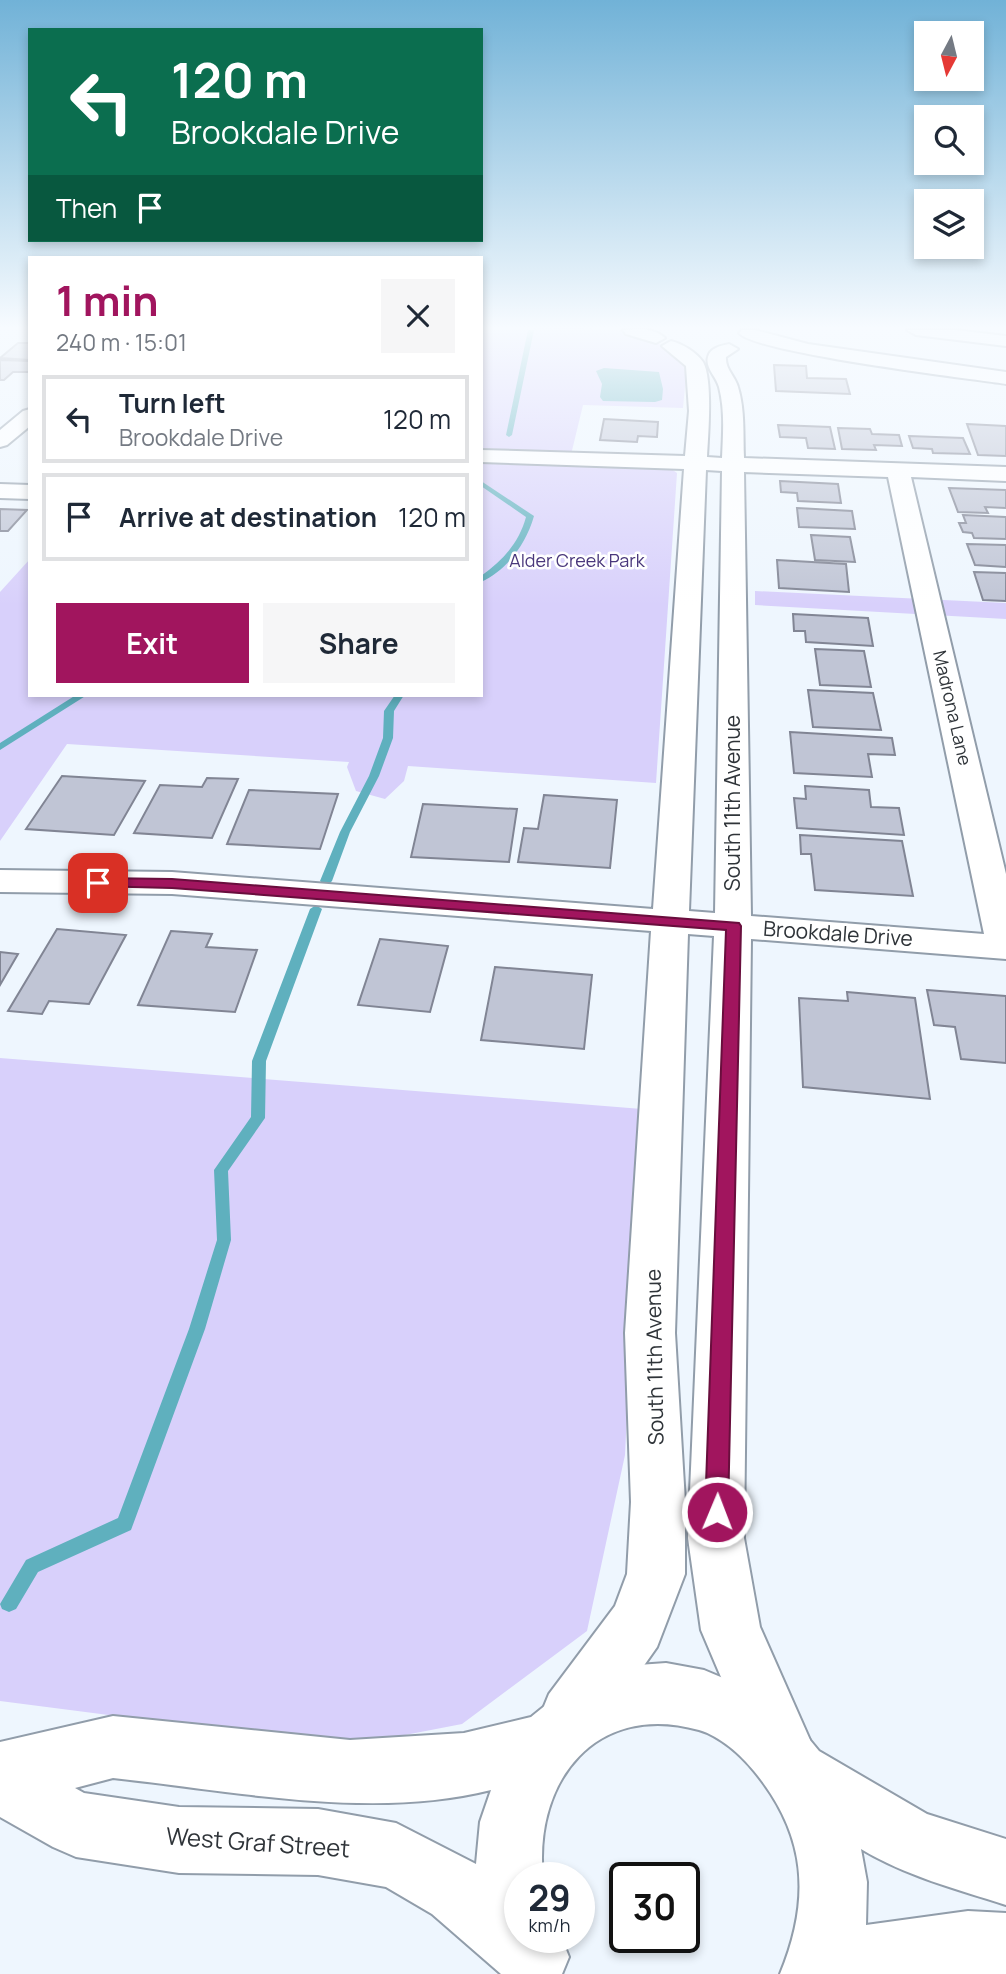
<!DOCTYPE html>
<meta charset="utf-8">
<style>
:root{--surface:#fff;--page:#f6f6f7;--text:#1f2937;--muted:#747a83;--line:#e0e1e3;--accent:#a1155e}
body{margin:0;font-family:Manrope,sans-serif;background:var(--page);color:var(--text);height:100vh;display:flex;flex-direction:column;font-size:26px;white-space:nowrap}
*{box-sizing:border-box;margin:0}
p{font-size:23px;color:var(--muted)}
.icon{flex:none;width:38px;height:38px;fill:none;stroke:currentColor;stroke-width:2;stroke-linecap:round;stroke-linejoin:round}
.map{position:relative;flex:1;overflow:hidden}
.side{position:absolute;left:28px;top:256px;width:455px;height:441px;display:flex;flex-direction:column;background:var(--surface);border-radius:0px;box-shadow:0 4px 10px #0003}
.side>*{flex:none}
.guide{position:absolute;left:28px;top:28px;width:455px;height:214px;border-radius:0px;box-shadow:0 4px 10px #0003;background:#0b6e4f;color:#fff;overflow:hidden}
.needle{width:46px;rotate:187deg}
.controls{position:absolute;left:914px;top:21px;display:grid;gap:14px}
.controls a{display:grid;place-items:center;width:70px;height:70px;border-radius:0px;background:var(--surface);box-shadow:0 4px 10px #0003;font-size:35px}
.speed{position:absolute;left:504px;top:1862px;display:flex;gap:14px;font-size:35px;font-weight:700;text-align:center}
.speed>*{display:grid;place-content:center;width:91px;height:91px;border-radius:50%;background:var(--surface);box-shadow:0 4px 10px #0003;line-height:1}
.speed small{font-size:18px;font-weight:400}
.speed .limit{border:4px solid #111;border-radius:10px;background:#fff;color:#111}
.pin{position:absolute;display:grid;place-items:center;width:60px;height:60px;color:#fff;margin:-30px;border-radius:14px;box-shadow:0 4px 10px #0006}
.me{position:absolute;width:77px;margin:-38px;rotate:1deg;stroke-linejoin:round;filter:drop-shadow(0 0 5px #0008)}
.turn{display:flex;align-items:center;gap:24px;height:147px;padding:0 28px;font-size:32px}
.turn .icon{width:91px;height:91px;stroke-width:2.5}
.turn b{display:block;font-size:49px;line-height:60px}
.then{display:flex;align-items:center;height:66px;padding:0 28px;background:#0003;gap:14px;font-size:26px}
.round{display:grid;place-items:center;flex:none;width:74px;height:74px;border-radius:0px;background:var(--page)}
.overview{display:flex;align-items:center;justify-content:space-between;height:119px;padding:0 28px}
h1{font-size:42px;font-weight:700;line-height:52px;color:var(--accent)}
.action{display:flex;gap:14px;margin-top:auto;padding:14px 28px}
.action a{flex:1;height:80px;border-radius:0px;background:var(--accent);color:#fff;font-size:28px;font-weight:700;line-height:80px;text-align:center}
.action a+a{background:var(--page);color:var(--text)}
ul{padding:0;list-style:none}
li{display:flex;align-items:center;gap:21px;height:88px;margin:0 14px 10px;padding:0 14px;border:4px solid var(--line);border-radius:0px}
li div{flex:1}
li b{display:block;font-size:26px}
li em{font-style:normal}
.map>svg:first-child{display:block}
.green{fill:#d8d0fb}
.water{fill:#5fb0be}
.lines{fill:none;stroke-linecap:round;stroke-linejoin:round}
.stream{fill:#5fb0be;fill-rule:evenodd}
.building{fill:#c0c5d5;stroke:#818594;stroke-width:2}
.minor-casing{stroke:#919daa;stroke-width:4}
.secondary-casing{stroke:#919daa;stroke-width:4}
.minor{fill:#fff;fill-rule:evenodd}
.secondary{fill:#fff;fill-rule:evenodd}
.route{fill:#a1155e;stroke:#690e3d;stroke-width:2}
.labels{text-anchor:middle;stroke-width:5;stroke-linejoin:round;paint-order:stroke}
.far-park-label{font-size:18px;fill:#4a387c;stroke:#fff}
.far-street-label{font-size:18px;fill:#2f3439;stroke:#fff}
.street-label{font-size:21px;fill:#2f3439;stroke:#fff}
.near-street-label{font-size:24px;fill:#2f3439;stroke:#fff}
</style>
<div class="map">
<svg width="1006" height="1974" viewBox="0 0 1006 1974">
<rect width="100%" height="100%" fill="#eef6fe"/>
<path class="green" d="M 481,330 C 521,330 614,322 647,338 C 662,344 675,354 687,365 L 683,408 L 583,405 L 569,463 L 667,466 L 677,473 L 656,783 L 408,766 L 404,781 L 385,799 L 356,791 L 347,767 L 349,762 L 67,744 L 0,841 L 0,592 L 30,559 L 30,695 L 481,695 Z
M 755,591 L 1006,603 L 1006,619 L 755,605 Z
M 0,1058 L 642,1109 L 625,1455 L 587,1631 L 462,1724 L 348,1746 L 0,1701 Z"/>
<path class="water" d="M 604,368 L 659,372 L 663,389 L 662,400 L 655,402 L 603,401 L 600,397 L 602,384 L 596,371 Z"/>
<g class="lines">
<path class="stream" d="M 528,330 L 534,330 L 512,435 L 509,437 L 506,435 Z
M 481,481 L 534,516 C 526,544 508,569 481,582 L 481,576 C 503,560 519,543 526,517 L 481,486 Z
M 76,695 L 87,695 L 0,750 L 0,743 Z
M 395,695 L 404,695 L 394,711 L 393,738 L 379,776 L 350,832 L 332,881 L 330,883 L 322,883 L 320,881 L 340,832 L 369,776 L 383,738 L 384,711 Z
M 316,905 L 322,909 L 266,1061 L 265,1118 L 228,1171 L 231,1240 L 205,1329 L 131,1530 L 38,1572 L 16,1609 L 9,1612 L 2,1609 L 0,1604 L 26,1560 L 118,1518 L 189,1329 L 217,1240 L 214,1170 L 251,1117 L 252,1061 L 310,909 Z"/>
</g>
<path class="building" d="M 18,343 L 30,343 L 30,360 L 0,358 Z
M 0,360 L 30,361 L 30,372 L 13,372 L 4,380 L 0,380 Z
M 774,365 L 806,366 L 807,378 L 846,379 L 850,394 L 776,391 Z
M 604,419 L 658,422 L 657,437 L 638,436 L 637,442 L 600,440 Z
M 967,424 L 1006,426 L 1006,456 L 978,455 Z
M 778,425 L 830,427 L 835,449 L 808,448 L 806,438 L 780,437 Z
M 838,428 L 870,429 L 872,434 L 899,435 L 902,446 L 874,445 L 876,450 L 842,449 Z
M 909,436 L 963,438 L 970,454 L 933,453 L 932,449 L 913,448 Z
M 780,481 L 838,484 L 841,503 L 798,501 L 797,493 L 781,492 Z
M 949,488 L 1006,490 L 1006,508 L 985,507 L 988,513 L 958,512 Z
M 797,508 L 852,511 L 855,529 L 799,527 Z
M 0,509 L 27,510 L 8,531 L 0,531 Z
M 963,515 L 1006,517 L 1006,539 L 974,538 L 972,533 L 963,532 L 959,523 L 966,523 Z
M 811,535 L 850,537 L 855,562 L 815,560 Z
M 967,544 L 1006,545 L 1006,567 L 975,565 Z
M 777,560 L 846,564 L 849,592 L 779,588 Z
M 974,572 L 1006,573 L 1006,601 L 983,600 Z
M 793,614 L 868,618 L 873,646 L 806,642 L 805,631 L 794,631 Z
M 815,649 L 864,651 L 871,687 L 820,685 Z
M 808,690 L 873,693 L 881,730 L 813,727 Z
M 790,732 L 892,738 L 895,755 L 868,754 L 872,777 L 794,773 Z
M 62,776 L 145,781 L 114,835 L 26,829 Z
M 207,778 L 238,779 L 212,838 L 134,833 L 160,785 L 202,787 Z
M 805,786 L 869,790 L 871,807 L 899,808 L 904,835 L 797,828 L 794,798 L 806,799 Z
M 249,790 L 338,794 L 320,849 L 227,844 Z
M 544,795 L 617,800 L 610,868 L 518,862 L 524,828 L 538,829 Z
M 423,804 L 517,809 L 509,862 L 411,857 Z
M 800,835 L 902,841 L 913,896 L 815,890 L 811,854 L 801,854 Z
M 57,929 L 126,935 L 89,1004 L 49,1001 L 42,1014 L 8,1011 Z
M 171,931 L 212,934 L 206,947 L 257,950 L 235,1012 L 138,1005 Z
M 380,939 L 448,946 L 430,1012 L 358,1005 Z
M 0,952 L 18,954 L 0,985 Z
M 495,967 L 592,975 L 584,1049 L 481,1040 Z
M 927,990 L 1006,996 L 1006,1063 L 961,1059 L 955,1027 L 934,1025 Z
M 847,992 L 915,998 L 930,1099 L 803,1087 L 799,998 L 848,1001 Z"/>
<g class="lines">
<defs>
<path id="minor" d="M 623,330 C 637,329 654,327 665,338 L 656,343 L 626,334 Z
M 742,330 L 755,330 L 808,344 L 1006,372 L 1006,384 C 966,378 756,353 739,333 Z
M 907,330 L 956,330 L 1006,336 L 1006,346 L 916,335 Z
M 671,341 C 683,344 696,352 703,362 C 713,379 708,437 707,457 L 722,458 C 723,434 725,410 719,387 C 716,376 705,368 708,357 C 710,348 720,346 729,344 L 738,349 L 726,357 C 725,369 735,376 738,387 C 745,410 743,435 744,458 L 1006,467 L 1006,481 L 911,477 L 1006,874 L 1006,959 L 751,939 L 744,1538 L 760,1627 L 810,1740 L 801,1762 L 779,1771 L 757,1762 L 701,1630 L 688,1538 L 714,936 L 688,934 L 675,1333 L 685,1502 L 685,1574 L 657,1647 L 593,1738 L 571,1747 L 549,1738 L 540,1716 L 549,1694 L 615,1606 L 627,1574 L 631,1502 L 625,1333 L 651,931 L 172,894 L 0,892 L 0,870 L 172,872 L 653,909 L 684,469 L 481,462 L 481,450 L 685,456 L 689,411 L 686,366 L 662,346 ZM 706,470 L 722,471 L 715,913 L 689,911 ZM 744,472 L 888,477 L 984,934 L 751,916 Z
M 30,409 L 30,426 L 7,445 L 0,447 L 0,430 L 23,411 Z
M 0,484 L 30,485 L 30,499 L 0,498 Z"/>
<path id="secondary" d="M 666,1663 L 704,1670 L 761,1694 L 791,1717 L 819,1751 L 927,1814 L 1006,1839 L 1006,1905 C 956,1889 906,1876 861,1849 L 867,1882 L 866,1925 L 968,1911 L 1006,1913 L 1006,1974 L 780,1974 C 811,1899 807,1835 754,1771 C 741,1755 720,1736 699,1730 C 597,1701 533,1780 543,1878 L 520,1878 L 520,1937 L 561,1937 L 569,1957 L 562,1974 L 501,1974 L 432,1914 L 386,1887 L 318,1875 L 179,1873 L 76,1857 L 53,1847 L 0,1817 L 0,1742 L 113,1716 L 350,1740 L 464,1733 L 531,1717 L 568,1687 L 606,1671 L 624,1666 ZM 113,1778 C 233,1791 373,1820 491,1790 L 480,1822 L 476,1864 L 396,1823 L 318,1809 L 179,1807 L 84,1793 L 75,1788 Z"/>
</defs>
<use href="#minor" class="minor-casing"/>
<use href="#secondary" class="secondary-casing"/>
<use href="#minor" class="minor"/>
<use href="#secondary" class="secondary"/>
</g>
<linearGradient id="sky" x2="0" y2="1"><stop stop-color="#71b2d7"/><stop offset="0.54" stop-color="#f7fbff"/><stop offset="1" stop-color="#f7fbff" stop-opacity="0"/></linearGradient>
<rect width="1006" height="606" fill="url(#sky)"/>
<path class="route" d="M 98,878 L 172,879 L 739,923 L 741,926 L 728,1512 L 725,1519 L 717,1523 L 709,1519 L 705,1512 L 726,930 L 172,888 L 93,886 L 91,883 L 93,879 Z"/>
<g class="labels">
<g class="far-park-label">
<text x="577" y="567">Alder Creek Park</text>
</g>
<g class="far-street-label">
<text transform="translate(952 708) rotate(77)" y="6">Madrona Lane</text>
</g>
<g class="street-label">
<text transform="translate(733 803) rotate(-90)" y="7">South 11th Avenue</text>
<text transform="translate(838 934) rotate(4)" y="7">Brookdale Drive</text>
<text transform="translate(655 1357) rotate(-91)" y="7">South 11th Avenue</text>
</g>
<g class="near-street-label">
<text transform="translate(258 1843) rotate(4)" y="8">West Graf Street</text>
</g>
</g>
</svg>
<div class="controls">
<a><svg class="needle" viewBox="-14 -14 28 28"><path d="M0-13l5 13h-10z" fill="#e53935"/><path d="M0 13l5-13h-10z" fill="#747a83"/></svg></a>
<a><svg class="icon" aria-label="search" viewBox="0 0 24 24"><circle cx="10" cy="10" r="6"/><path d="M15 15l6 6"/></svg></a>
<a><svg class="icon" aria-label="layers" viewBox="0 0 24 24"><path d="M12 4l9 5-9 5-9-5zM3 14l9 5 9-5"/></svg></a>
</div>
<div class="speed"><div>29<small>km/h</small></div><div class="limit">30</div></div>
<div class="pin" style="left:98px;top:883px;background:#d93025"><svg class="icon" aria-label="arrive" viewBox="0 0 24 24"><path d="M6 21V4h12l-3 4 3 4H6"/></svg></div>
<svg class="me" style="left:717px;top:1512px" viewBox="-20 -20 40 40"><circle r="17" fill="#a1155e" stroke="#fff" stroke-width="3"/><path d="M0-11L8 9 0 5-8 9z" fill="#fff"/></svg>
<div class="guide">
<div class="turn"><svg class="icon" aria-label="left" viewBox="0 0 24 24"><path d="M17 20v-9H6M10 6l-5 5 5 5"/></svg><div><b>120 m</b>Brookdale Drive</div></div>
<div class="then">Then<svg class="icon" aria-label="arrive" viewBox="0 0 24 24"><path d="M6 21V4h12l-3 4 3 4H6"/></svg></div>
</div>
<section class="side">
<div class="overview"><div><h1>1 min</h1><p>240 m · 15:01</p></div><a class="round"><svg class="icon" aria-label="close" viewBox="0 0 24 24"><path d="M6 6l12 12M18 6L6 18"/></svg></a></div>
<ul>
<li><svg class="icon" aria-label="left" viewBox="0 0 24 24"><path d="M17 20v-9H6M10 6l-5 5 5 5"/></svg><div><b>Turn left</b><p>Brookdale Drive</p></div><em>120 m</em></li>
<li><svg class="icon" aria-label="arrive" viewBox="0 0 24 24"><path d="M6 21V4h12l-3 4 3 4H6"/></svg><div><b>Arrive at destination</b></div><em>120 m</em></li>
</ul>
<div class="action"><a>Exit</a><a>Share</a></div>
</section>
</div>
